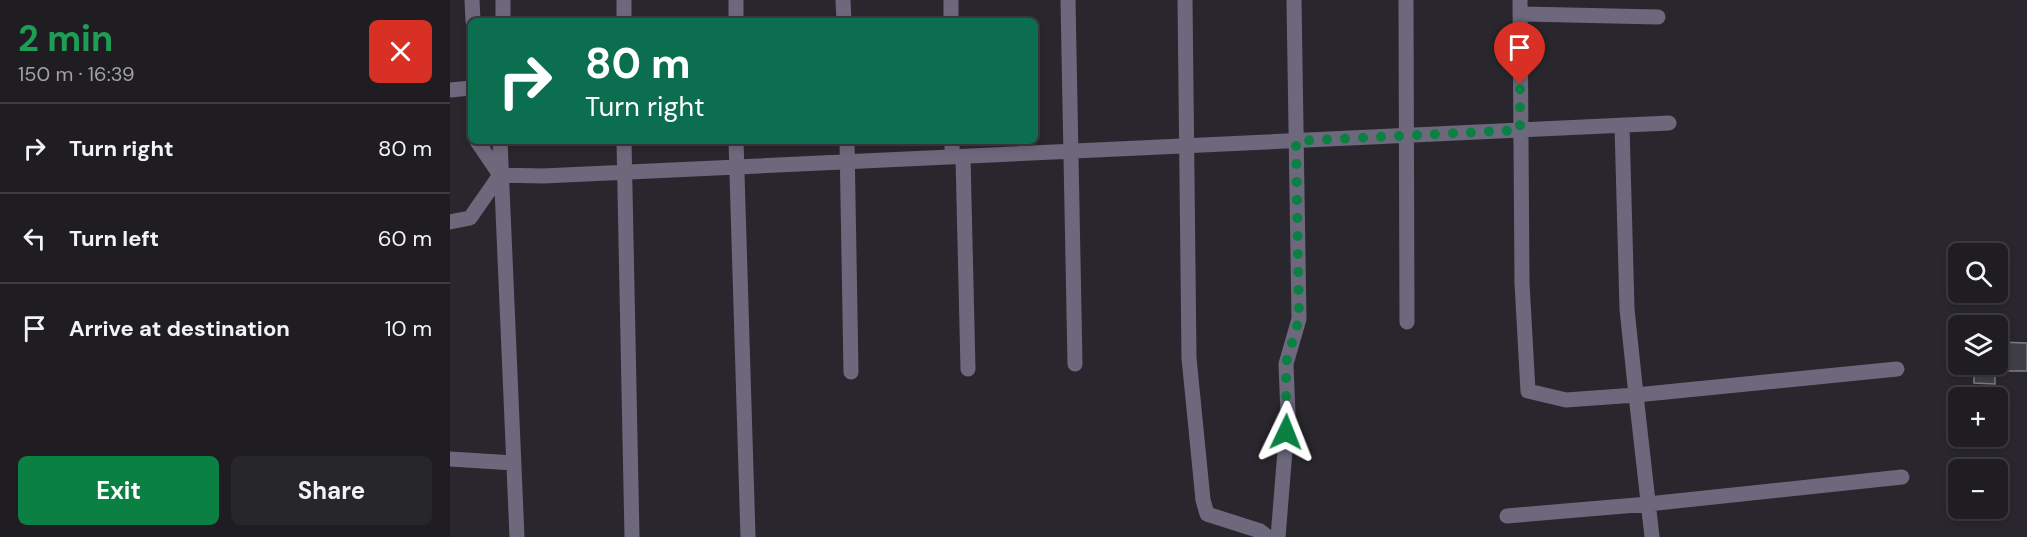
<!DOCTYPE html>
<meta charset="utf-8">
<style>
:root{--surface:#1f1d22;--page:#27262a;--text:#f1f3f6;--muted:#a1a2a5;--line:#3c3b40;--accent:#0b8043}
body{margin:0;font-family:"DM Sans",sans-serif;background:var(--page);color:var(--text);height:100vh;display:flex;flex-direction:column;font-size:22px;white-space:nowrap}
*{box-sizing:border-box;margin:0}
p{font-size:20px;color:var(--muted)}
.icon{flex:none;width:33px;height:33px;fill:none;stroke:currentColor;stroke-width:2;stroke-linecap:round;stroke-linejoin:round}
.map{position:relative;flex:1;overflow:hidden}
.details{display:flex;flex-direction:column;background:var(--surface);width:450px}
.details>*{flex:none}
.hud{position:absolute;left:18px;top:18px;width:570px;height:126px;border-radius:9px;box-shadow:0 3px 9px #0003,0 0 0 2px var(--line);background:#0b6e4f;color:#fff;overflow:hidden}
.tools{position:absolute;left:1498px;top:243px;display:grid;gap:12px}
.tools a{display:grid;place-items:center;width:60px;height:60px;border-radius:9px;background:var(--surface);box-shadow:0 3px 9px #0003,0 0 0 2px var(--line);font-size:30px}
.pin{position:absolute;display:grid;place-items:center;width:51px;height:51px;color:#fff;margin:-62px -26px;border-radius:50% 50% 50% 0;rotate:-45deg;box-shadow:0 0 6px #0007}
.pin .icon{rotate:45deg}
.me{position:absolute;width:66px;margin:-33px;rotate:2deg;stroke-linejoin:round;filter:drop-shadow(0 0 4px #0008)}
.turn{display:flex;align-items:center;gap:21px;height:126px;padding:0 18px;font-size:27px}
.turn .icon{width:78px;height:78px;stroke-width:2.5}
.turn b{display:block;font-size:42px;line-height:51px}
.round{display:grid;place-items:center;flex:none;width:63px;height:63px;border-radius:9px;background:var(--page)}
.summary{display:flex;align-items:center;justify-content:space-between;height:102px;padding:0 18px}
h1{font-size:36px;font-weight:700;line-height:45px;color:#1e9e55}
.cta{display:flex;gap:12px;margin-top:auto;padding:12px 18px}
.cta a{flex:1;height:69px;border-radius:9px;background:var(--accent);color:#fff;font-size:24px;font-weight:700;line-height:69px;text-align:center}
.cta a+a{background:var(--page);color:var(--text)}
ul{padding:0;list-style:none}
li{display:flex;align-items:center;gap:18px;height:90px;padding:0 18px;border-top:2px solid var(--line)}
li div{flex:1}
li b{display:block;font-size:22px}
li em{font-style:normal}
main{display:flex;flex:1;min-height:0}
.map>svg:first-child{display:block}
.building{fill:#413f46;stroke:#7e7c84;stroke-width:1.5}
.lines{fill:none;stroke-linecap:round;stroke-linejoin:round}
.minor{stroke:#6e687d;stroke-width:15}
.route{stroke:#0b8043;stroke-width:10;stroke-dasharray:0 18}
</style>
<main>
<section class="details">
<div class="summary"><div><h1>2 min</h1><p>150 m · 16:39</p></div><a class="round" style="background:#d93025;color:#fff"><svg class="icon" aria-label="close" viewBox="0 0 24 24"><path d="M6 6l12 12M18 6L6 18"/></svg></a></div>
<ul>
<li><svg class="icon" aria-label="right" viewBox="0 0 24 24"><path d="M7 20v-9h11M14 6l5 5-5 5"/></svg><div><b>Turn right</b></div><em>80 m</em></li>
<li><svg class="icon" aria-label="left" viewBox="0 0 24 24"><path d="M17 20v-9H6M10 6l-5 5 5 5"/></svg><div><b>Turn left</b></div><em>60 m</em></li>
<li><svg class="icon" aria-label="arrive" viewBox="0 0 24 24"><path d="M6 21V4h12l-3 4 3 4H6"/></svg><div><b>Arrive at destination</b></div><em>10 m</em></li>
</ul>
<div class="cta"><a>Exit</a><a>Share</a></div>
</section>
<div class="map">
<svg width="1577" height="537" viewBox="0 0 1577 537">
<rect width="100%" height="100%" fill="#29272d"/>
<path class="building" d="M 1548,342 L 1577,343 L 1577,371 L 1545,371 L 1545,364 L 1548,364 Z
M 1524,364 L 1545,364 L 1545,384 L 1524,383 Z"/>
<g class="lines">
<path class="minor" d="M 22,0 L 23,21
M 174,0 L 174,21
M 393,0 L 394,21
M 501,0 L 501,21
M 618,0 L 625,364
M 735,0 L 739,358 L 753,500 L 757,514 L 810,531 L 818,537
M 956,0 L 957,322
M 1070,0 L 1072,283 L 1078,391 L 1116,400 L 1186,395 L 1202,537
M 1070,14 L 1208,17
M 53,21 L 53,0
M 286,21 L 286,0
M 0,90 L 21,88
M 1172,125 L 1177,309 L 1186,395 L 1447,369
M 27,141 L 50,175
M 50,141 L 67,537
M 174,141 L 182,537
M 286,141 L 298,537
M 397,141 L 401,372
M 502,141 L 502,157
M 513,157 L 518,369
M 50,175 L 93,176 L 244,169 L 1219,123
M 0,222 L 20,218 L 50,175
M 0,459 L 63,463
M 1057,516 L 1198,504 L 1452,477
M 828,537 L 838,414 L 836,364 L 849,319 L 844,0"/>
</g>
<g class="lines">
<path class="route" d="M 836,432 L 836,363 L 849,319 L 846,141 L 1070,130 L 1070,84"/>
</g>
</svg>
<div class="tools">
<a><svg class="icon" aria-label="search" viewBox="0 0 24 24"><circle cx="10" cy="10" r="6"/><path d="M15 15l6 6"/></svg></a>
<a><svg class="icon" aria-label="layers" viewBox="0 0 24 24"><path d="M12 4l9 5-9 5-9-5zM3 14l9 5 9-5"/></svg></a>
<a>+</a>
<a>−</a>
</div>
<div class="pin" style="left:1070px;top:84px;background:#d93025"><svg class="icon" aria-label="arrive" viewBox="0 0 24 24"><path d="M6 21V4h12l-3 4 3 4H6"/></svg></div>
<svg class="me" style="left:836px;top:432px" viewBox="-20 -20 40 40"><path d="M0-17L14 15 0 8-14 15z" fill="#0b8043" stroke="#fff" stroke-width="4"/></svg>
<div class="hud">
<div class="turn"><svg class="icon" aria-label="right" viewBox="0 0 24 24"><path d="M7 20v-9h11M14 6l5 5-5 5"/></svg><div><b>80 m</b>Turn right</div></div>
</div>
</div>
</main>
